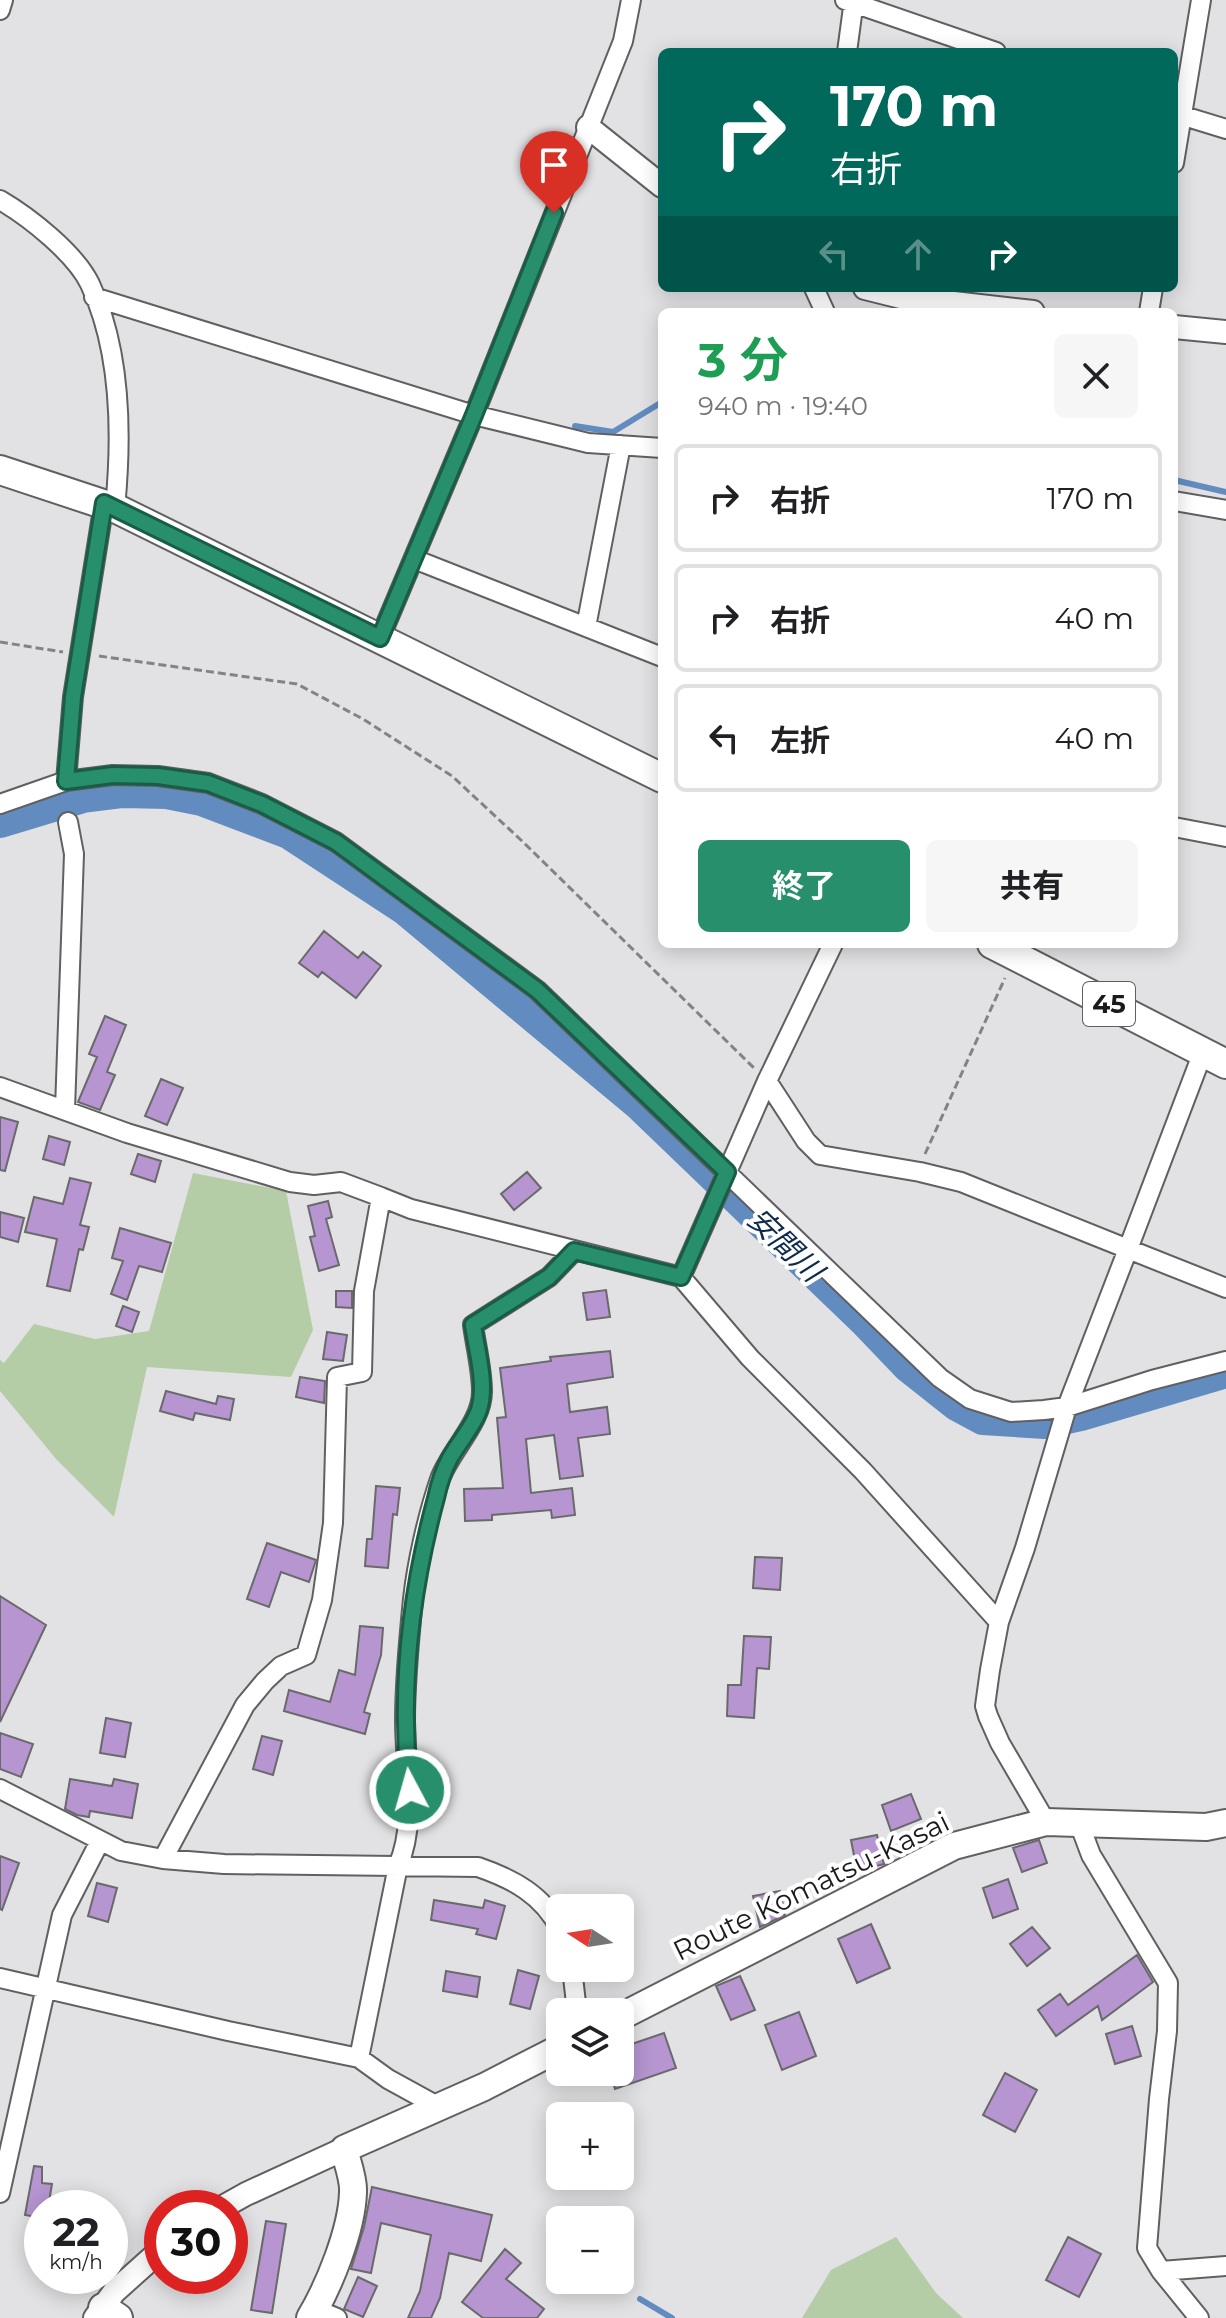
<!DOCTYPE html>
<html lang="ja">
<meta charset="utf-8">
<style>
:root{--surface:#fff;--page:#f6f6f6;--text:#202124;--muted:#757577;--line:#e0e0e0;--accent:#278f6c}
body{margin:0;font-family:Montserrat,"Noto Sans JP",sans-serif;background:var(--page);color:var(--text);height:100vh;display:flex;flex-direction:column;font-size:30px;white-space:nowrap}
*{box-sizing:border-box;margin:0}
p{font-size:26px;color:var(--muted)}
.icon{flex:none;width:44px;height:44px;fill:none;stroke:currentColor;stroke-width:2;stroke-linecap:round;stroke-linejoin:round}
.map{position:relative;flex:1;overflow:hidden}
.details{position:absolute;left:658px;top:308px;width:520px;height:640px;display:flex;flex-direction:column;background:var(--surface);border-radius:12px;box-shadow:0 4px 20px #0003}
.details>*{flex:none}
.guide{position:absolute;left:658px;top:48px;width:520px;height:244px;border-radius:12px;box-shadow:0 4px 20px #0003;background:#00695c;color:#fff;overflow:hidden}
.needle{width:52px;rotate:282deg}
.tools{position:absolute;left:546px;top:1894px;display:grid;gap:16px}
.tools a{display:grid;place-items:center;width:88px;height:88px;border-radius:12px;background:var(--surface);box-shadow:0 4px 20px #0003;font-size:40px}
.speed{position:absolute;left:24px;top:2190px;display:flex;gap:16px;font-size:40px;font-weight:700;text-align:center}
.speed>*{display:grid;place-content:center;width:104px;height:104px;border-radius:50%;background:var(--surface);box-shadow:0 4px 20px #0003;line-height:1}
.speed small{font-size:20px;font-weight:400}
.speed .limit{border:12px solid #d22;background:#fff;color:#111}
.pin{position:absolute;display:grid;place-items:center;width:68px;height:68px;color:#fff;margin:-82px -34px;border-radius:50% 50% 50% 0;rotate:-45deg;box-shadow:0 0 8px #0007}
.pin .icon{rotate:45deg}
.me{position:absolute;width:88px;margin:-44px;rotate:354deg;stroke-linejoin:round;filter:drop-shadow(0 0 6px #0008)}
.turn{display:flex;align-items:center;gap:28px;height:168px;padding:0 40px;font-size:36px}
.turn .icon{width:104px;height:104px;stroke-width:2.5}
.turn b{display:block;font-size:56px;line-height:68px}
.lanes{display:flex;align-items:center;height:76px;padding:0 40px;background:#0003;justify-content:center;gap:40px;direction:ltr}
.lanes .off{opacity:.35}
.round{display:grid;place-items:center;flex:none;width:84px;height:84px;border-radius:12px;background:var(--page)}
.head{display:flex;align-items:center;justify-content:space-between;height:136px;padding:0 40px}
h1{font-size:48px;font-weight:700;line-height:60px;color:#1e9e55}
.button{display:flex;gap:16px;margin-top:auto;padding:16px 40px}
.button a{flex:1;height:92px;border-radius:12px;background:var(--accent);color:#fff;font-size:32px;font-weight:700;line-height:92px;text-align:center}
.button a+a{background:var(--page);color:var(--text)}
ul{padding:0;list-style:none}
li{display:flex;align-items:center;gap:24px;height:108px;margin:0 16px 12px;padding:0 24px;border:4px solid var(--line);border-radius:12px}
li div{flex:1}
li b{display:block;font-size:30px}
li em{font-style:normal}
.map>svg:first-child{display:block}
.green{fill:#b4cda6}
.lines{fill:none;stroke-linecap:round;stroke-linejoin:round}
.stream{stroke:#628cc0;stroke-width:6}
.river{stroke:#628cc0;stroke-width:34}
.building{fill:#b695d0;stroke:#6a696b;stroke-width:2}
.minor-casing{stroke:#606062;stroke-width:22}
.tertiary-casing{stroke:#606062;stroke-width:26}
.secondary-casing{stroke:#606062;stroke-width:30}
.primary-casing{stroke:#606062;stroke-width:32}
.path{stroke:#838385;stroke-width:3;stroke-dasharray:8 4;stroke-linecap:butt}
.minor{stroke:#fff;stroke-width:18}
.tertiary{stroke:#fff;stroke-width:22}
.secondary{stroke:#fff;stroke-width:26}
.primary{stroke:#fff;stroke-width:28}
.route-casing{stroke:#195d46;stroke-width:20}
.route{stroke:#278f6c;stroke-width:14}
.labels{text-anchor:middle;stroke-width:8;stroke-linejoin:round;paint-order:stroke}
.shield{fill:#fff;stroke:#5f5f5f;stroke-width:2}
.shield-label{font-size:26px;font-weight:bold;fill:#1a1a1b}
.street-label{font-size:28px;fill:#1a1a1b;stroke:#fff}
.water-label{font-size:30px;font-style:italic;fill:#0c2b4e;stroke:#fff}
</style>
<div class="map">
<svg width="1226" height="2318" viewBox="0 0 1226 2318">
<rect width="100%" height="100%" fill="#e2e2e4"/>
<path class="green" d="M 193,1173 L 286,1191 L 313,1330 L 291,1377 L 147,1367 L 114,1517 L 57,1460 L 0,1391 L 0,1360 L 4,1363 L 34,1324 L 95,1339 L 149,1331 Z
M 896,2237 L 936,2293 L 963,2318 L 802,2318 L 831,2270 Z"/>
<g class="lines">
<path class="stream" d="M 575,426 L 613,432 L 662,402
M 1174,480 L 1226,492
M 640,2299 L 672,2318"/>
<path class="river" d="M 0,821 L 83,796 L 123,791 L 167,792 L 202,799 L 289,832 L 405,908 L 640,1104 L 866,1321 L 909,1366 L 957,1404 L 983,1418 L 1045,1422 L 1081,1414 L 1226,1371"/>
</g>
<path class="building" d="M 324,931 L 358,958 L 363,952 L 381,966 L 356,998 L 322,972 L 318,977 L 299,963 Z
M 105,1016 L 126,1025 L 107,1072 L 115,1075 L 100,1110 L 78,1102 L 97,1057 L 89,1054 Z
M 161,1079 L 183,1088 L 167,1125 L 145,1116 Z
M 0,1117 L 18,1122 L 5,1171 L 0,1170 Z
M 49,1136 L 70,1142 L 64,1165 L 43,1159 Z
M 138,1154 L 161,1161 L 155,1182 L 131,1174 Z
M 527,1172 L 541,1188 L 514,1210 L 501,1194 Z
M 70,1178 L 91,1183 L 80,1225 L 89,1227 L 83,1250 L 79,1249 L 70,1291 L 47,1286 L 57,1239 L 25,1232 L 34,1197 L 63,1204 Z
M 328,1201 L 332,1217 L 326,1219 L 339,1265 L 319,1271 L 310,1237 L 315,1236 L 308,1206 Z
M 0,1212 L 24,1218 L 18,1242 L 0,1237 Z
M 120,1228 L 171,1243 L 162,1272 L 139,1266 L 127,1300 L 111,1294 L 123,1261 L 112,1258 Z
M 606,1290 L 610,1317 L 587,1320 L 583,1293 Z
M 336,1291 L 352,1291 L 352,1308 L 336,1307 Z
M 123,1306 L 139,1312 L 132,1332 L 116,1326 Z
M 327,1332 L 347,1335 L 343,1361 L 323,1359 Z
M 610,1351 L 613,1377 L 567,1384 L 570,1412 L 607,1407 L 610,1434 L 578,1438 L 583,1476 L 560,1479 L 554,1435 L 526,1439 L 531,1493 L 572,1488 L 575,1515 L 552,1518 L 551,1510 L 492,1515 L 492,1520 L 465,1521 L 464,1489 L 503,1488 L 497,1418 L 506,1417 L 500,1368 L 551,1361 L 550,1357 Z
M 300,1377 L 325,1381 L 324,1403 L 296,1397 Z
M 166,1391 L 216,1404 L 218,1396 L 234,1399 L 230,1420 L 195,1413 L 193,1420 L 160,1411 Z
M 376,1486 L 400,1488 L 397,1515 L 393,1514 L 388,1568 L 365,1566 L 367,1539 L 372,1539 Z
M 267,1543 L 316,1560 L 309,1582 L 281,1572 L 269,1607 L 247,1599 Z
M 755,1557 L 782,1558 L 780,1590 L 753,1588 Z
M 0,1596 L 46,1625 L 0,1722 Z
M 360,1626 L 383,1628 L 381,1655 L 364,1712 L 370,1714 L 365,1734 L 284,1711 L 289,1690 L 330,1702 L 339,1670 L 355,1675 Z
M 744,1636 L 771,1637 L 769,1669 L 757,1668 L 754,1718 L 727,1716 L 728,1685 L 741,1685 Z
M 106,1718 L 131,1723 L 125,1757 L 100,1753 Z
M 0,1733 L 33,1744 L 21,1777 L 0,1769 Z
M 262,1736 L 282,1741 L 273,1775 L 253,1769 Z
M 70,1779 L 112,1786 L 114,1779 L 138,1784 L 132,1818 L 90,1811 L 89,1817 L 77,1815 L 65,1809 Z
M 911,1794 L 921,1819 L 891,1831 L 882,1805 Z
M 877,1835 L 884,1864 L 857,1871 L 851,1840 Z
M 1039,1840 L 1047,1863 L 1022,1872 L 1013,1848 Z
M 0,1856 L 19,1863 L 2,1910 L 0,1909 Z
M 1008,1879 L 1018,1909 L 993,1918 L 983,1888 Z
M 97,1883 L 117,1888 L 108,1922 L 88,1916 Z
M 780,1891 L 785,1915 L 760,1927 L 753,1896 Z
M 434,1900 L 483,1908 L 485,1900 L 505,1906 L 496,1939 L 476,1934 L 478,1929 L 431,1920 Z
M 871,1924 L 890,1968 L 857,1983 L 838,1939 Z
M 1032,1927 L 1050,1948 L 1027,1966 L 1010,1944 Z
M 1137,1955 L 1153,1982 L 1102,2020 L 1098,2006 L 1056,2036 L 1038,2010 L 1060,1994 L 1068,2005 Z
M 518,1970 L 539,1976 L 530,2009 L 510,2004 Z
M 446,1971 L 480,1977 L 477,1997 L 443,1991 Z
M 740,1976 L 755,2010 L 731,2020 L 716,1986 Z
M 799,2012 L 816,2056 L 782,2070 L 765,2025 Z
M 1132,2026 L 1141,2056 L 1115,2064 L 1106,2034 Z
M 664,2033 L 676,2068 L 615,2089 L 610,2072 L 620,2072 L 620,2048 Z
M 1005,2073 L 1037,2090 L 1015,2132 L 983,2115 Z
M 34,2166 L 42,2167 L 42,2183 L 52,2184 L 48,2208 L 42,2208 L 42,2218 L 25,2215 Z
M 372,2187 L 492,2215 L 481,2261 L 449,2253 L 440,2298 L 431,2318 L 408,2318 L 420,2291 L 431,2235 L 381,2223 L 371,2273 L 351,2269 L 364,2227 Z
M 266,2221 L 286,2224 L 272,2313 L 251,2310 Z
M 1068,2237 L 1101,2254 L 1079,2297 L 1046,2280 Z
M 505,2249 L 521,2263 L 506,2279 L 544,2309 L 537,2318 L 483,2318 L 462,2302 Z
M 358,2277 L 377,2286 L 363,2317 L 344,2309 Z"/>
<g class="lines">
<defs>
<path id="minor" d="M 845,0 L 996,52
M 0,10 L 3,0
M 847,52 L 854,0
M 1174,113 L 1226,129
M 1174,163 L 1201,0
M 0,200 C 29,217 75,253 90,284 C 121,350 122,437 115,508
M 814,288 L 825,312
M 94,297 L 474,415 L 588,443 L 662,448
M 1149,312 L 1153,288
M 1174,501 L 1226,510
M 414,559 L 662,657
M 586,627 L 621,445
M 380,638 L 474,415 L 623,41 L 631,0
M 66,781 L 73,697 L 104,503
M 0,804 L 66,781 L 113,775 L 158,776 L 208,783 L 262,804 L 336,842 L 537,990 L 940,1378 L 970,1399 L 1011,1412 L 1044,1410 L 1067,1407 L 1152,1380 L 1226,1361
M 1174,827 L 1226,837
M 1203,1052 L 1128,1249 L 1226,1288
M 767,1081 L 806,1141 L 820,1155 L 920,1172 L 961,1182 L 1128,1249 L 1067,1407 L 1025,1548 L 999,1622 L 990,1670 L 985,1706 L 988,1716 L 1000,1743 L 1046,1822
M 0,1087 L 127,1133 L 290,1182 L 314,1185 L 341,1182 L 381,1197
M 65,1109 L 74,854 L 68,822
M 681,1277 L 767,1081 L 833,944
M 0,1789 L 121,1851 L 163,1859 L 224,1864 L 478,1867 C 513,1879 543,1895 560,1929
M 1079,1823 L 1091,1855 L 1168,1983 L 1167,2031 L 1159,2099 L 1147,2248 L 1161,2271 L 1199,2318
M 163,1859 L 245,1705 L 265,1681 L 281,1666 L 306,1655 L 322,1600 L 333,1523 L 337,1377 L 362,1372 L 364,1291 L 381,1197 L 411,1209 L 681,1277 L 750,1358 L 863,1471 L 999,1622
M 572,1968 L 577,2012
M 0,1978 L 228,2031 L 359,2058 L 388,2079 L 439,2107
M 359,2058 L 398,1866 C 417,1822 405,1767 405,1721 C 405,1680 409,1639 413,1599 C 417,1562 428,1514 440,1479 C 450,1451 482,1422 482,1392 C 482,1370 476,1347 473,1325 L 549,1277 L 574,1251
M 0,2193 L 62,1915 L 100,1841
M 1161,2271 L 1226,2266
M 315,2309 L 337,2318"/>
<path id="tertiary" d="M 588,127 L 662,186
M 865,288 L 901,297 L 1033,312
M 1174,327 L 1226,332
M 221,2208 L 246,2194 L 344,2149
M 95,2318 L 114,2292 L 162,2249"/>
<path id="secondary" d="M 620,2017 L 954,1846 L 1046,1822 L 1206,1827 L 1226,1823
M 310,2318 C 329,2286 352,2230 353,2192 C 354,2179 347,2162 344,2149 L 484,2087 L 560,2048"/>
<path id="primary" d="M 0,470 L 115,508 L 662,778
M 992,944 L 1226,1064
M 103,2308 L 118,2318"/>
</defs>
<use href="#minor" class="minor-casing"/>
<use href="#tertiary" class="tertiary-casing"/>
<use href="#secondary" class="secondary-casing"/>
<use href="#primary" class="primary-casing"/>
<path class="path" d="M 0,642 L 63,652
M 99,656 L 297,684 L 363,719 L 452,776 L 522,841 L 754,1068
M 925,1154 L 1005,978"/>
<use href="#minor" class="minor"/>
<use href="#tertiary" class="tertiary"/>
<use href="#secondary" class="secondary"/>
<use href="#primary" class="primary"/>
</g>
<g class="lines">
<defs>
<path id="route" d="M 410,1790 C 399,1691 410,1594 436,1498 C 439,1484 443,1471 450,1458 C 459,1442 473,1427 479,1410 C 487,1384 477,1352 473,1325 L 549,1277 L 574,1251 L 681,1277 L 727,1172 L 537,990 L 336,842 L 262,804 L 208,783 L 158,776 L 113,775 L 66,781 L 73,697 L 104,503 L 380,638 L 474,415 L 554,213"/>
</defs>
<use href="#route" class="route-casing"/>
<use href="#route" class="route"/>
</g>
<g class="labels">
<rect class="shield" x="1083" y="982" width="52" height="44" rx="6"/>
<g class="shield-label">
<text x="1109" y="1013">45</text>
</g>
<g class="street-label">
<text transform="translate(811 1886) rotate(-26)" y="10">Route Komatsu-Kasai</text>
</g>
<g class="water-label">
<text transform="translate(785 1245) rotate(44)" y="10">安間川</text>
</g>
</g>
</svg>
<div class="tools">
<a><svg class="needle" viewBox="-14 -14 28 28"><path d="M0-13l5 13h-10z" fill="#e53935"/><path d="M0 13l5-13h-10z" fill="#757577"/></svg></a>
<a><svg class="icon" aria-label="layers" viewBox="0 0 24 24"><path d="M12 4l9 5-9 5-9-5zM3 14l9 5 9-5"/></svg></a>
<a>+</a>
<a>−</a>
</div>
<div class="speed"><div>22<small>km/h</small></div><div class="limit">30</div></div>
<div class="pin" style="left:554px;top:213px;background:#d93025"><svg class="icon" aria-label="arrive" viewBox="0 0 24 24"><path d="M6 21V4h12l-3 4 3 4H6"/></svg></div>
<svg class="me" style="left:410px;top:1790px" viewBox="-20 -20 40 40"><circle r="17" fill="#278f6c" stroke="#fff" stroke-width="3"/><path d="M0-11L8 9 0 5-8 9z" fill="#fff"/></svg>
<div class="guide">
<div class="turn"><svg class="icon" aria-label="right" viewBox="0 0 24 24"><path d="M7 20v-9h11M14 6l5 5-5 5"/></svg><div><b>170 m</b>右折</div></div>
<div class="lanes"><svg class="icon off" aria-label="left" viewBox="0 0 24 24"><path d="M17 20v-9H6M10 6l-5 5 5 5"/></svg><svg class="icon off" aria-label="ahead" viewBox="0 0 24 24"><path d="M12 20V5M6 11l6-6 6 6"/></svg><svg class="icon" aria-label="right" viewBox="0 0 24 24"><path d="M7 20v-9h11M14 6l5 5-5 5"/></svg></div>
</div>
<section class="details">
<div class="head"><div><h1>3 分</h1><p>940 m · 19:40</p></div><a class="round"><svg class="icon" aria-label="close" viewBox="0 0 24 24"><path d="M6 6l12 12M18 6L6 18"/></svg></a></div>
<ul>
<li><svg class="icon" aria-label="right" viewBox="0 0 24 24"><path d="M7 20v-9h11M14 6l5 5-5 5"/></svg><div><b>右折</b></div><em>170 m</em></li>
<li><svg class="icon" aria-label="right" viewBox="0 0 24 24"><path d="M7 20v-9h11M14 6l5 5-5 5"/></svg><div><b>右折</b></div><em>40 m</em></li>
<li><svg class="icon" aria-label="left" viewBox="0 0 24 24"><path d="M17 20v-9H6M10 6l-5 5 5 5"/></svg><div><b>左折</b></div><em>40 m</em></li>
</ul>
<div class="button"><a>終了</a><a>共有</a></div>
</section>
</div>
